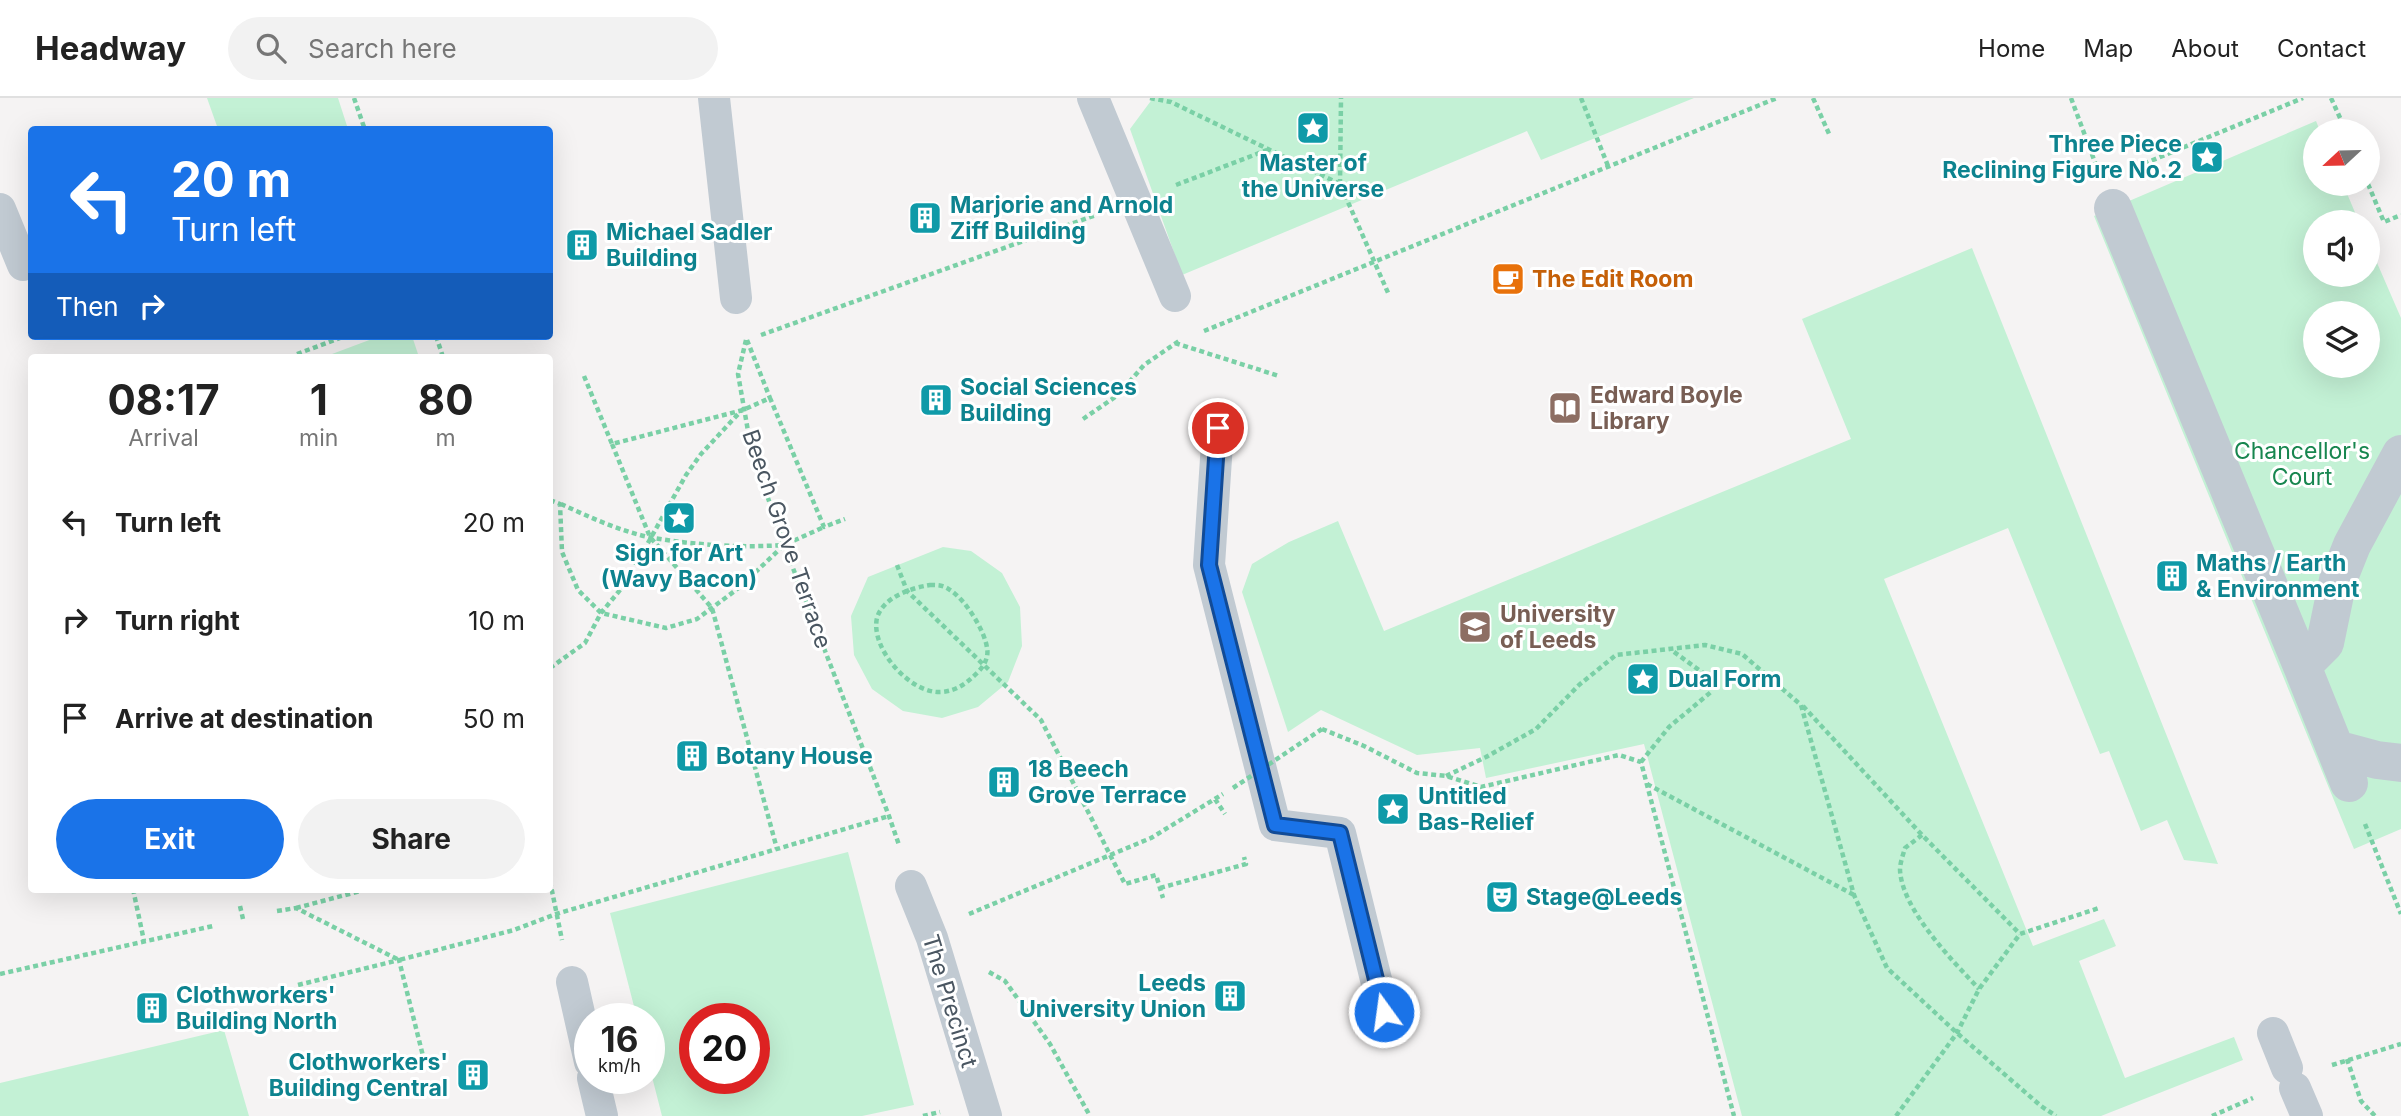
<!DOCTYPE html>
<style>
:root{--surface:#fff;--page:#f2f2f2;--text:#222;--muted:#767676;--line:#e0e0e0;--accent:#1a73e8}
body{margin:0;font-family:Inter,sans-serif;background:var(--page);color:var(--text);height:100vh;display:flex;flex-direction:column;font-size:26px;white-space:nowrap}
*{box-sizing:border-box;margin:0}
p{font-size:23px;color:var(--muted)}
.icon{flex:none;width:38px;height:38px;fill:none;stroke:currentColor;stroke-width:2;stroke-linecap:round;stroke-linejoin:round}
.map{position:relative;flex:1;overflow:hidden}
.side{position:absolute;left:28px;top:256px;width:525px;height:539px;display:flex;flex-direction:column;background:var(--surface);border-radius:7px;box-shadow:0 7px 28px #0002}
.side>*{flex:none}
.hud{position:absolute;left:28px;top:28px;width:525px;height:214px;border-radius:7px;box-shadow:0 7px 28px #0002;background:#1a73e8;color:#fff;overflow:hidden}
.needle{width:46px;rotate:248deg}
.buttons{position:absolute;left:2303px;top:21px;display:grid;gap:14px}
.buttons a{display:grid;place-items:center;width:77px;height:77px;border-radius:50%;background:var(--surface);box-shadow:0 7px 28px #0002;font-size:35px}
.speed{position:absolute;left:574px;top:905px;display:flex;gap:14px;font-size:35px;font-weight:700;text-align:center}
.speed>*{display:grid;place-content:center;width:91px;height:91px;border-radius:50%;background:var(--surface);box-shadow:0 7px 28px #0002;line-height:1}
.speed small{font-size:18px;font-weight:400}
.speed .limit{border:10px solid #d22;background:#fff;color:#111}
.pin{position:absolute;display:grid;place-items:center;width:60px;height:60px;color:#fff;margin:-30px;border:4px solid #fff;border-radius:50%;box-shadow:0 2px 7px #0007}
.me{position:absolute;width:77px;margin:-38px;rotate:346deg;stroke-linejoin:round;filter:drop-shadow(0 0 5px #0008)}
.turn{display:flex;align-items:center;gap:24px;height:147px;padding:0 28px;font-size:32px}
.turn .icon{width:91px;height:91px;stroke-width:2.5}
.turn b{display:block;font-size:49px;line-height:60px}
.then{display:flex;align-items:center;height:66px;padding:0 28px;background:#0003;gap:14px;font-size:26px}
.eta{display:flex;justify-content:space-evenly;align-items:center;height:119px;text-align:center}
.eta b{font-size:42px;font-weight:700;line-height:49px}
.action{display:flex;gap:14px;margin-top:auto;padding:14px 28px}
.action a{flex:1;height:80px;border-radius:42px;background:var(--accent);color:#fff;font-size:28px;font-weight:700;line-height:80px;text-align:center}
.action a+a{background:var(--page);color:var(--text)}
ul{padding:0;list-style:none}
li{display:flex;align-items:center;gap:21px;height:98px;padding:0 28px}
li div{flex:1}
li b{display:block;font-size:26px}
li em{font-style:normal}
header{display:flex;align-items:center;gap:42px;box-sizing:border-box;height:98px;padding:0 35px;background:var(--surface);border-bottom:2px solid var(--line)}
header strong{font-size:33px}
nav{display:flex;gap:38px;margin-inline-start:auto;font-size:24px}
.search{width:490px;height:63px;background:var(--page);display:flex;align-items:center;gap:18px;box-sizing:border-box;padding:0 24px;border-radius:38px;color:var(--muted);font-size:26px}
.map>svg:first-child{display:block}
.green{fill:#c3f1d5;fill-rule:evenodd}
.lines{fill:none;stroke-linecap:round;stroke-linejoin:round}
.path{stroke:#7ad0a6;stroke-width:4.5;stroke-dasharray:5 3.5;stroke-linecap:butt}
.service{stroke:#c1cad2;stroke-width:32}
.pedestrian{stroke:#c1cad2;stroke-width:38}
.path-bridge{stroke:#7ad0a6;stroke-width:4.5;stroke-dasharray:5 3.5;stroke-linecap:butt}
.route-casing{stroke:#114b97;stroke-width:18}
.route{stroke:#1a73e8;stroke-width:12}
.labels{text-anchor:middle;stroke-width:6;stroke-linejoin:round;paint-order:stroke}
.culture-label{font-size:23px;font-weight:bold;fill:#0d838f;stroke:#fff;text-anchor:start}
.food-label{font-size:23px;font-weight:bold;fill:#c56008;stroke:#fff;text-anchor:start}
.education-label{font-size:23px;font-weight:bold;fill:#785e54;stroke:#fff;text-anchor:start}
.park-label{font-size:23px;fill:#17864f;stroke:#fff}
.street-label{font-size:23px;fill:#4a5661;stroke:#fff}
</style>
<header>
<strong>Headway</strong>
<div class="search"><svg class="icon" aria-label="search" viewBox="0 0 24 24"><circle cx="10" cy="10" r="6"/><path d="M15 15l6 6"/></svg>Search here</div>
<nav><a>Home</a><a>Map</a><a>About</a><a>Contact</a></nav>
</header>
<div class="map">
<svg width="2401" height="1018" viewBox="0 0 2401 1018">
<rect width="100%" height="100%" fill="#f5f3f3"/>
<path class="green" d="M 207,0 L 338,0 L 348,31 L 218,31 Z
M 1153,0 L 1694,0 L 1541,62 L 1527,33 L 1182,177 L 1130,31 Z
M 2316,23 L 2320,33 L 2315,33 L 2315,86 L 2343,86 L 2359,124 L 2315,124 L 2315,177 L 2368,177 L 2368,144 L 2401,220 L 2401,731 L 2354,751 L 2094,118 ZM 2315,215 L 2368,215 L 2368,268 L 2315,268 Z
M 1972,150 L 2218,766 L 2184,762 L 2167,722 L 2141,733 L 2109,653 L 2100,656 L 2008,430 L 1884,481 L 2033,848 L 2104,821 L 2116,848 L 2079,863 L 2125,980 L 2234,939 L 2243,962 L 2101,1018 L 1742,1018 L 1644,646 L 1486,680 L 1480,650 L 1417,657 L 1321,612 L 1288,634 L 1242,494 L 1252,466 L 1289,444 L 1338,423 L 1384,533 L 1851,341 L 1802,221 Z
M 380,238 L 412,238 L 419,259 L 324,259 Z
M 943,449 L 971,453 L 1002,475 L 1020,509 L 1022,548 L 1008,584 L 978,609 L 942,620 L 903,613 L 872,591 L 854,557 L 851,518 L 868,479 Z
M 848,754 L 914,1007 L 862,1018 L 662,1018 L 649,967 L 649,920 L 637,920 L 610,815 ZM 695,920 L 754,920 L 754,980 L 695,980 Z
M 224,932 L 249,1018 L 0,1018 L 0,985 Z"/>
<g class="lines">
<path class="path" d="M 354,0 L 365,32
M 1150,0 L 1171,4 L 1340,86 L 1389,197
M 1581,0 L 1608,68
M 1813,0 L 1830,38
M 2071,0 L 2096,67
M 2331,0 L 2346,33
M 414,32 L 418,30
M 2136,69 L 2303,0
M 1340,86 L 1341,0
M 2368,86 L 2384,124 L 2401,117
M 1176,87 L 1267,52
M 1204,233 L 1777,0
M 761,237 L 1096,117
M 436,238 L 443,259
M 746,242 L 738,276 L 751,350 L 784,447 L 889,718 L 899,747
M 747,242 L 770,300
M 1175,245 L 1279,278
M 297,256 L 345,238
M 584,278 L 612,346 L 743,312 L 770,300 L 824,429 L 845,421
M 1083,321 L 1118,297 L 1144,267 L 1179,243
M 612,346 L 650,439 L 712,510 L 777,751
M 550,402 L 560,406 L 562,454 L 578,492 L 601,515 L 666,530 L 697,521 L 740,489 L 784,447 L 824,429
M 561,406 C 589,419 622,434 653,440 C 696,447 740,450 783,447
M 897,467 L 907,493 L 1041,622 L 1125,786 L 1156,777 L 1163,800
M 930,487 C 937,487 944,487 950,492 C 965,501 985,533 987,550 C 989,559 984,568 978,574 C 967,585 957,593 941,594 C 910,596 870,550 877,520 C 883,499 911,490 930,487 Z
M 550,570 L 585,545 L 601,515 L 625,486 L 686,377 L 701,356 L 741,313
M 1803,608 L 1922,737 L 2020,836
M 1322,631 L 1364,648 L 1417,675 L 1446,678 L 1481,689 L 1619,657 L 1641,664 L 1734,1018
M 1641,664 L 1669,629 L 1711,594 L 1710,580 L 1670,551
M 1446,678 L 1486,659 L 1536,631 L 1579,587 L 1616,557 L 1705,547 L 1742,556 L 1801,607 L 1854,797 L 1887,870 L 1957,935 L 2041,1008 L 2056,1018
M 1647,686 L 1854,797
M 1215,701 L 1225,716
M 2365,726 L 2401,816
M 1922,737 L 1905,750 C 1903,757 1900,765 1900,772 C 1902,812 1953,863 1979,891
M 550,783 L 562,842
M 1160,790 L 1246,766 L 1244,759
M 133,791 L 144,843
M 240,808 L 243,821
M 296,810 L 368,791
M 277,813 L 296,810 L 399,862 L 514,832 L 556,816 L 889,718
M 969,816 L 1151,740 L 1223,696
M 989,874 L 1005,883 L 1050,946 L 1090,1018
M 0,876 L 213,828
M 298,887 L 399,862 L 426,970
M 2347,961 L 2361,1003 L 2375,1018
M 2332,967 L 2401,946
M 923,1018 L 940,1014
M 1896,1018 L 1957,935 L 1979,891 L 2020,836 L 2099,810
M 2212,1018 L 2253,1000"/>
<path class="service" d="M 714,0 L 736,200
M 1093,0 L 1175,198
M 0,111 L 23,167
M 1218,330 L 1209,467 L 1275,727 L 1340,735 L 1384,914
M 911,788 L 932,840 L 986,1018
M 572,884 L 590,964
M 2273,935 L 2287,970
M 593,980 L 602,1018
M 2295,990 L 2307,1018"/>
<path class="pedestrian" d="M 2113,110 L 2302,568
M 2336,651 L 2377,662 L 2401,665
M 2349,685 L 2302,568 L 2325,545 L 2338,482 L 2352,447 L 2401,356"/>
<path class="path-bridge" d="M 1233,690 L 1322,631"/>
</g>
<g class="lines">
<defs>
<path id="route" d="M 1218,330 L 1209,467 L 1275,727 L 1340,735 L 1384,914"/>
</defs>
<use href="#route" class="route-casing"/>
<use href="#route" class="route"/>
</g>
<defs>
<symbol id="sight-square" viewBox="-11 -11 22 22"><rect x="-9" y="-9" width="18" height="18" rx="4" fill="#0f9aa8" stroke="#fff"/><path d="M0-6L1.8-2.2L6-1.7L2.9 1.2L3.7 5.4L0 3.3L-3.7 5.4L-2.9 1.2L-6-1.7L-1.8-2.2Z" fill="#fff"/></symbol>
<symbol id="building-square" viewBox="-11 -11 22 22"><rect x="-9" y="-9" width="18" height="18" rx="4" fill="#0f9aa8" stroke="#fff"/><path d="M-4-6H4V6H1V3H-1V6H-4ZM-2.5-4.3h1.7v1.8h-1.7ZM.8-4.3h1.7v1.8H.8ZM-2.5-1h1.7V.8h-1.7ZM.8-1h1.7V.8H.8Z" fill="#fff"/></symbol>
<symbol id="cafe-square" viewBox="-11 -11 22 22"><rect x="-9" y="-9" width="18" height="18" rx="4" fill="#e8710a" stroke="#fff"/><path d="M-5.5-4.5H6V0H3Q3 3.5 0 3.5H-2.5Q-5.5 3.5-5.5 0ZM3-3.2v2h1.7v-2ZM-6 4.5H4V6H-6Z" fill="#fff"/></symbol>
<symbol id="library-square" viewBox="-11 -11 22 22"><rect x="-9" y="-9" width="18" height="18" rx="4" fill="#8d6e63" stroke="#fff"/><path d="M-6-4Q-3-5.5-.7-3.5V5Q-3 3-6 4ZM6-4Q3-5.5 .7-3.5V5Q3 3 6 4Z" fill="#fff"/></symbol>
<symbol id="university-square" viewBox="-11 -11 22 22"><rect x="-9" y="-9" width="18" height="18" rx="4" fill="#8d6e63" stroke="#fff"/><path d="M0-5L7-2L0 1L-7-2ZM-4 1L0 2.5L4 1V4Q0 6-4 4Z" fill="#fff"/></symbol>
<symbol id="theatre-square" viewBox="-11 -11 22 22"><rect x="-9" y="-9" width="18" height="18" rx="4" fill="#0f9aa8" stroke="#fff"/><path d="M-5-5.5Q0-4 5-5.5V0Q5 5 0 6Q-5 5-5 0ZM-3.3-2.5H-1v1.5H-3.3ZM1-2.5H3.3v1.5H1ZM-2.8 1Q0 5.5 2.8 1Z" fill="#fff"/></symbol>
</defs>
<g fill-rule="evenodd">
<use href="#sight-square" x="1294" y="11" width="38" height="38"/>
<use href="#sight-square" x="2188" y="40" width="38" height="38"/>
<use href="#building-square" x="906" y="101" width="38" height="38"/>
<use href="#building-square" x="563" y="128" width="38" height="38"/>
<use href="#cafe-square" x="1489" y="162" width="38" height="38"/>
<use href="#building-square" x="917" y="283" width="38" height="38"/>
<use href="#library-square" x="1546" y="291" width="38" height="38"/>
<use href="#sight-square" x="660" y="401" width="38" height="38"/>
<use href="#building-square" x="2153" y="459" width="38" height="38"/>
<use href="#university-square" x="1456" y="510" width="38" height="38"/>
<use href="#sight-square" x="1624" y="562" width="38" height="38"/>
<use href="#building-square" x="673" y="639" width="38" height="38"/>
<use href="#building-square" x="985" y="665" width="38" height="38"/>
<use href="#sight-square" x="1374" y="692" width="38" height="38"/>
<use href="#theatre-square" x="1483" y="780" width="38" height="38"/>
<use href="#building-square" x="1211" y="879" width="38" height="38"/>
<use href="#building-square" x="133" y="891" width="38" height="38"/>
<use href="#building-square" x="454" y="958" width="38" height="38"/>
</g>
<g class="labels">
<g class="culture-label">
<text x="2182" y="54" text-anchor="end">Three Piece<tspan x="2182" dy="26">Reclining Figure No.2</tspan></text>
<text x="1313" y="73" text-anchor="middle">Master of<tspan x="1313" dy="26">the Universe</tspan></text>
<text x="950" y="115">Marjorie and Arnold<tspan x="950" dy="26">Ziff Building</tspan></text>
<text x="606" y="142">Michael Sadler<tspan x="606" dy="26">Building</tspan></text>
<text x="960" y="297">Social Sciences<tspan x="960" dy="26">Building</tspan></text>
<text x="679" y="463" text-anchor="middle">Sign for Art<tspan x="679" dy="26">(Wavy Bacon)</tspan></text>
<text x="2196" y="473">Maths / Earth<tspan x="2196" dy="26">&amp; Environment</tspan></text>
<text x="1668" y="589">Dual Form</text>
<text x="716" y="666">Botany House</text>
<text x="1028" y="679">18 Beech<tspan x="1028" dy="26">Grove Terrace</tspan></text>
<text x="1418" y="706">Untitled<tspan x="1418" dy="26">Bas-Relief</tspan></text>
<text x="1526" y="807">Stage@Leeds</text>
<text x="1206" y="893" text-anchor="end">Leeds<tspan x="1206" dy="26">University Union</tspan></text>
<text x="176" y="905">Clothworkers'<tspan x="176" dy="26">Building North</tspan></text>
<text x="448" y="972" text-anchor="end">Clothworkers'<tspan x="448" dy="26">Building Central</tspan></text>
</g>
<g class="food-label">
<text x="1532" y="189">The Edit Room</text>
</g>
<g class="education-label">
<text x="1590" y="305">Edward Boyle<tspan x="1590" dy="26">Library</tspan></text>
<text x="1500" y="524">University<tspan x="1500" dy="26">of Leeds</tspan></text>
</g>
<g class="park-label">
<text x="2302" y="361">Chancellor's<tspan x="2302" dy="26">Court</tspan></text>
</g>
<g class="street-label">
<text transform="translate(787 441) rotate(71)" y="8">Beech Grove Terrace</text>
<text transform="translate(950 903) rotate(73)" y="8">The Precinct</text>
</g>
</g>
</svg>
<div class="buttons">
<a><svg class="needle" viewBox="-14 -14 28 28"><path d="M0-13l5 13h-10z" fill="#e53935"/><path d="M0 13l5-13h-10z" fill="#767676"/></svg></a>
<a><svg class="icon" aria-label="sound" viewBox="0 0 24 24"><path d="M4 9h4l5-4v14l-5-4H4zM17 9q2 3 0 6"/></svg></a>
<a><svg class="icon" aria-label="layers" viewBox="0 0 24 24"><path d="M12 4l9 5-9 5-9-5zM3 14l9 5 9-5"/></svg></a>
</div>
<div class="speed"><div>16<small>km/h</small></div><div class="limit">20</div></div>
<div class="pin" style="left:1218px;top:330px;background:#d93025"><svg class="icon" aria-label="arrive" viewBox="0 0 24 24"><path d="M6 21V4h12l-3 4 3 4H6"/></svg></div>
<svg class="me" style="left:1384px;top:914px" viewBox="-20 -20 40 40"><circle r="17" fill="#1a73e8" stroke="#fff" stroke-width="3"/><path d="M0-11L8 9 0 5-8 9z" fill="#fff"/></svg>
<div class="hud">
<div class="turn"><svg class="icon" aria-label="left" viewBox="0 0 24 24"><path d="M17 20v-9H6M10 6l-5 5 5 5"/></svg><div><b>20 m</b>Turn left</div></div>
<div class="then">Then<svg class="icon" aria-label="right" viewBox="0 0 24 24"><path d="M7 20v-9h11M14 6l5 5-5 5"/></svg></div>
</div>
<section class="side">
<div class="eta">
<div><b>08:17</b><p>Arrival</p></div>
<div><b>1</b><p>min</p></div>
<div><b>80</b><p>m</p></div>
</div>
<ul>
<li><svg class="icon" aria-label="left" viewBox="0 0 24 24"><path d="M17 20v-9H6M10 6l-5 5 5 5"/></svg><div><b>Turn left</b></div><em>20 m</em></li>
<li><svg class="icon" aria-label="right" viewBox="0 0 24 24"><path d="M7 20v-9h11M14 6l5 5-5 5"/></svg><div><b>Turn right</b></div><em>10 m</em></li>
<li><svg class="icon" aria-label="arrive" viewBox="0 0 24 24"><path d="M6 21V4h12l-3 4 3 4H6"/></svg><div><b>Arrive at destination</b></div><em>50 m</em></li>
</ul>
<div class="action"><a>Exit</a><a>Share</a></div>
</section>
</div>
